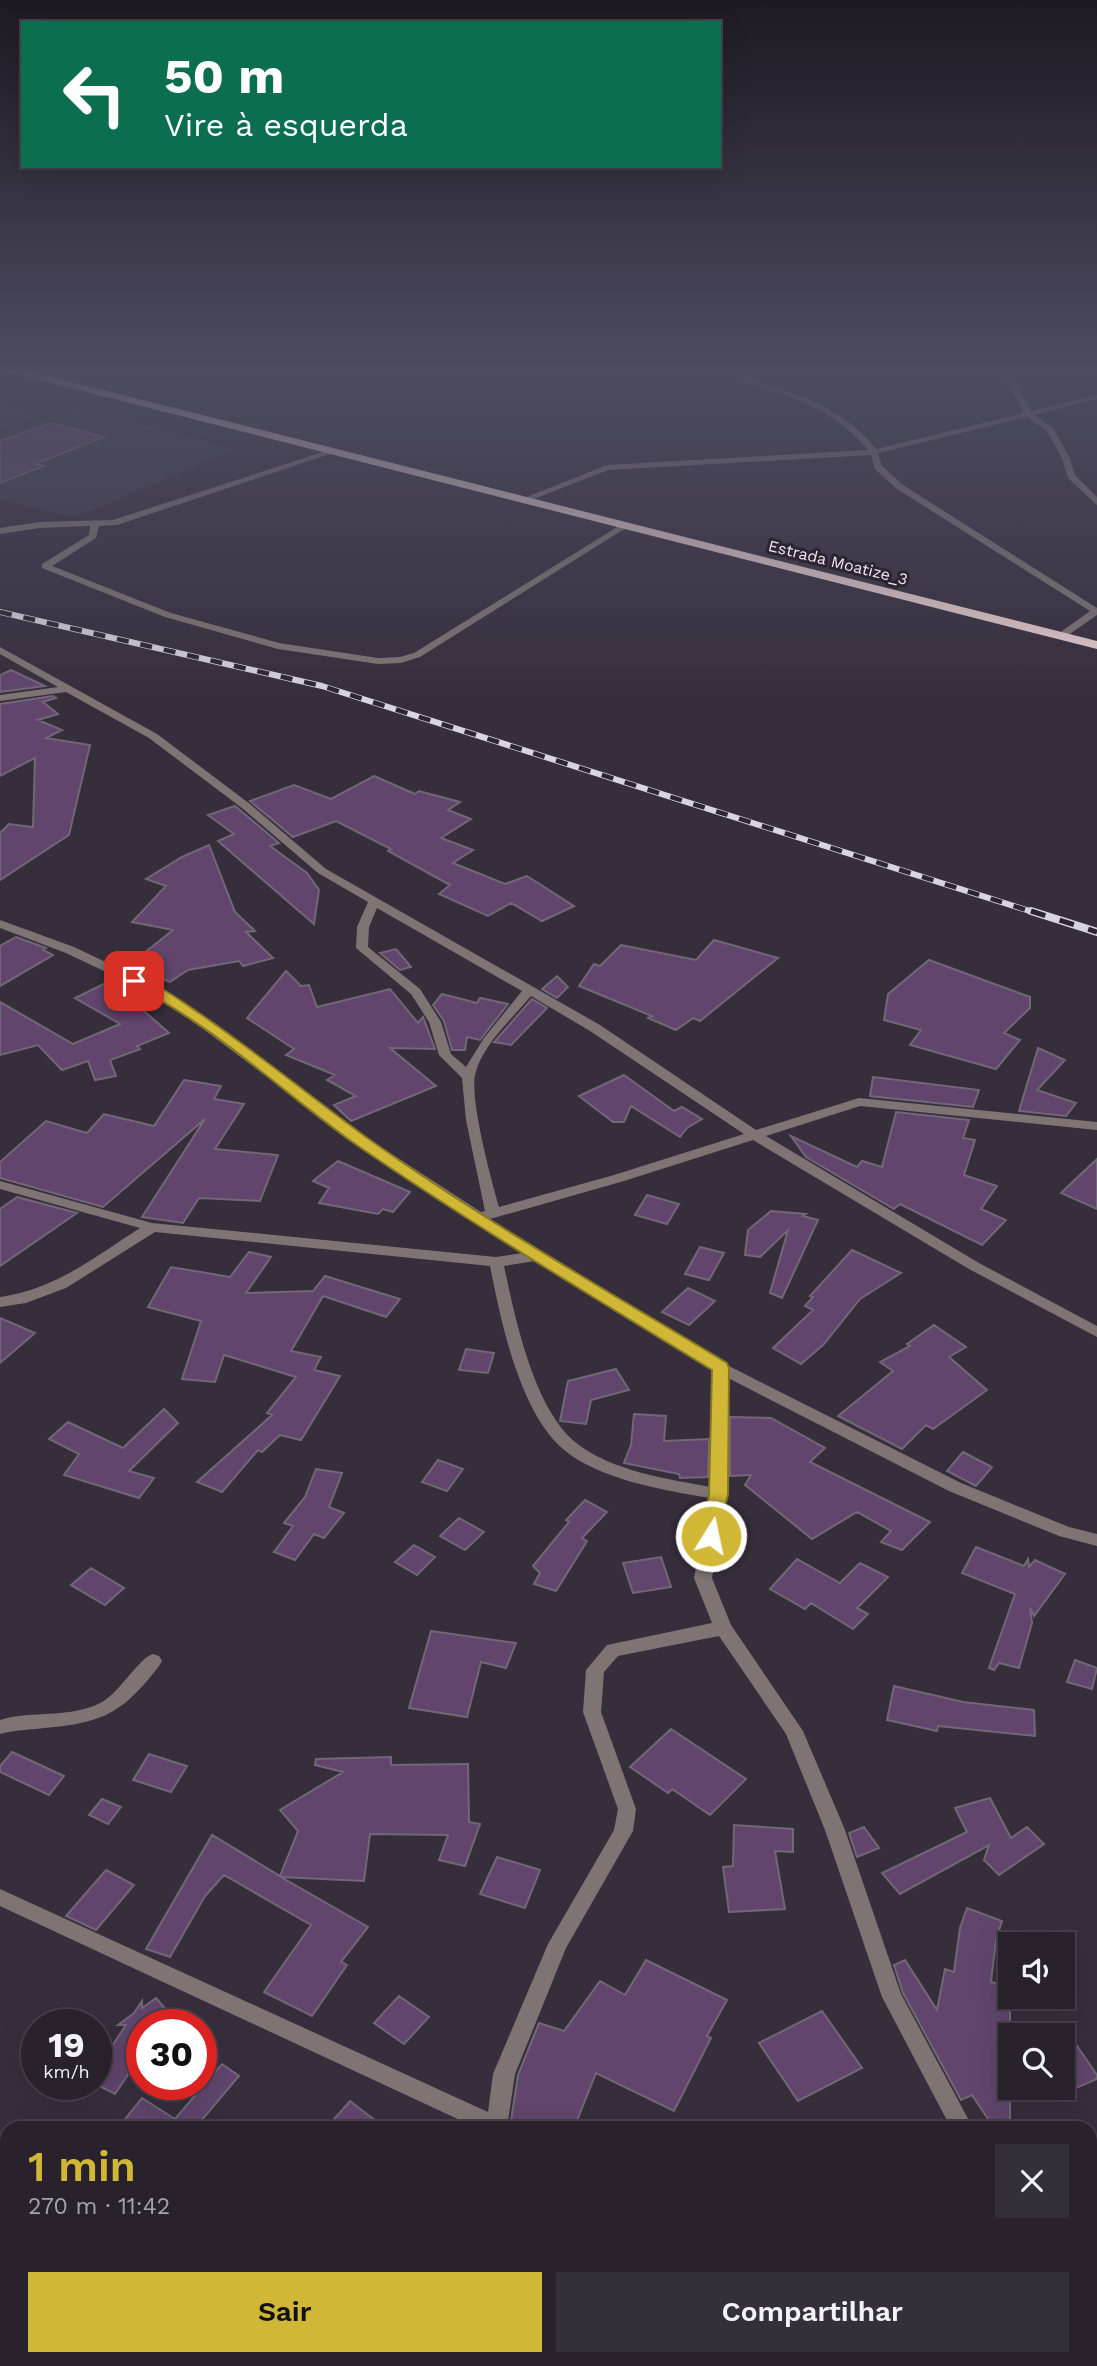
<!DOCTYPE html>
<html lang="pt">
<meta charset="utf-8">
<style>
:root{--surface:#29222d;--page:#352f39;--text:#f1f3f6;--muted:#a5a4aa;--line:#453f49;--accent:#d1b736}
body{margin:0;font-family:"Work Sans",sans-serif;background:var(--page);color:var(--text);height:100vh;display:flex;flex-direction:column;font-size:26px;white-space:nowrap}
*{box-sizing:border-box;margin:0}
p{font-size:23px;color:var(--muted)}
.icon{flex:none;width:38px;height:38px;fill:none;stroke:currentColor;stroke-width:2;stroke-linecap:round;stroke-linejoin:round}
.map{position:relative;flex:1;overflow:hidden}
.side{position:absolute;left:0px;top:2121px;width:1097px;height:245px;display:flex;flex-direction:column;background:var(--surface);border-radius:21px 21px 0 0;box-shadow:0 7px 28px #0002,0 0 0 2px var(--line)}
.side>*{flex:none}
.guide{position:absolute;left:21px;top:21px;width:700px;height:147px;border-radius:0px;box-shadow:0 7px 28px #0002,0 0 0 2px var(--line);background:#0b6e4f;color:#fff;overflow:hidden}
.fabs{position:absolute;left:998px;top:1932px;display:grid;gap:14px}
.fabs a{display:grid;place-items:center;width:77px;height:77px;border-radius:0px;background:var(--surface);box-shadow:0 7px 28px #0002,0 0 0 2px var(--line);font-size:35px}
.speed{position:absolute;left:21px;top:2009px;display:flex;gap:14px;font-size:35px;font-weight:700;text-align:center}
.speed>*{display:grid;place-content:center;width:91px;height:91px;border-radius:50%;background:var(--surface);box-shadow:0 7px 28px #0002,0 0 0 2px var(--line);line-height:1}
.speed small{font-size:18px;font-weight:400}
.speed .limit{border:10px solid #d22;background:#fff;color:#111}
.pin{position:absolute;display:grid;place-items:center;width:60px;height:60px;color:#fff;margin:-30px;border-radius:14px;box-shadow:0 4px 10px #0006}
.me{position:absolute;width:77px;margin:-38px;rotate:10deg;stroke-linejoin:round;filter:drop-shadow(0 0 5px #0008)}
.turn{display:flex;align-items:center;gap:24px;height:147px;padding:0 28px;font-size:32px}
.turn .icon{width:91px;height:91px;stroke-width:2.5}
.turn b{display:block;font-size:49px;line-height:60px}
.round{display:grid;place-items:center;flex:none;width:74px;height:74px;border-radius:0px;background:var(--page)}
.overview{display:flex;align-items:center;justify-content:space-between;height:119px;padding:0 28px}
h1{font-size:42px;font-weight:600;line-height:52px;color:var(--accent)}
.button{display:flex;gap:14px;margin-top:auto;padding:14px 28px}
.button a{flex:1;height:80px;border-radius:0px;background:var(--accent);color:#111;font-size:28px;font-weight:600;line-height:80px;text-align:center}
.button a+a{background:var(--page);color:var(--text)}
.map>svg:first-child{display:block}
.industrial{fill:#403a4a}
.building{fill:#61456d;stroke:#726777;stroke-width:2}
.lines{fill:none;stroke-linecap:round;stroke-linejoin:round}
.street{fill:#7e7474;fill-rule:evenodd}
.highway{fill:#e9d0d0;fill-rule:evenodd}
.rail-far1-casing{stroke:#dad4de;stroke-width:6}
.rail-casing{stroke:#dad4de;stroke-width:8}
.rail-far1{stroke:#2d2431;stroke-width:4.5;stroke-dasharray:12;stroke-linecap:butt}
.rail{stroke:#2d2431;stroke-width:5;stroke-dasharray:15;stroke-linecap:butt}
.route{fill:#d1b736;stroke:#887723;stroke-width:2}
.labels{text-anchor:middle;stroke-width:6;stroke-linejoin:round;paint-order:stroke}
.far-street-label{font-size:16px;fill:#ede7f0;stroke:#2d2431}
</style>
<div class="map">
<svg width="1097" height="2366" viewBox="0 0 1097 2366">
<rect width="100%" height="100%" fill="#372e3c"/>
<path class="industrial" d="M 0,402 L 42,415 L 0,431 Z
M 77,408 L 235,449 L 75,518 L 0,500 L 0,434 Z"/>
<path class="building" d="M 51,423 L 104,437 L 35,464 L 44,466 L 0,483 L 0,441 Z
M 11,670 L 45,686 L 0,692 L 0,675 Z
M 53,696 L 56,698 L 43,702 L 58,714 L 38,720 L 62,730 L 46,738 L 90,745 L 69,835 L 0,880 L 0,833 L 9,824 L 33,827 L 35,758 L 0,776 L 0,704 Z
M 374,776 L 415,794 L 419,791 L 460,802 L 448,810 L 471,819 L 441,838 L 473,850 L 453,863 L 505,884 L 527,876 L 574,906 L 542,921 L 511,903 L 488,916 L 439,894 L 450,885 L 388,851 L 391,849 L 336,821 L 293,837 L 250,801 L 294,785 L 331,799 Z
M 235,806 L 279,843 L 270,846 L 307,873 L 319,890 L 314,924 L 218,841 L 234,834 L 208,815 Z
M 209,845 L 235,912 L 255,931 L 246,932 L 273,958 L 243,966 L 239,961 L 188,970 L 170,982 L 128,966 L 173,930 L 132,922 L 166,886 L 146,879 L 182,857 Z
M 16,937 L 46,948 L 43,950 L 53,955 L 0,986 L 0,946 Z
M 714,940 L 778,958 L 700,1021 L 693,1018 L 676,1030 L 648,1018 L 652,1016 L 579,986 L 594,964 L 600,966 L 621,945 L 696,960 Z
M 396,949 L 411,967 L 400,970 L 380,953 Z
M 929,960 L 1030,997 L 1030,1008 L 1004,1033 L 1020,1040 L 996,1069 L 910,1045 L 921,1030 L 884,1020 L 888,994 Z
M 286,971 L 301,986 L 309,985 L 317,1007 L 390,989 L 418,1023 L 423,1017 L 435,1049 L 390,1048 L 436,1086 L 351,1121 L 334,1105 L 356,1096 L 327,1080 L 335,1075 L 286,1055 L 294,1049 L 247,1018 Z
M 557,976 L 568,987 L 557,998 L 542,989 Z
M 110,981 L 169,1033 L 137,1046 L 140,1049 L 110,1060 L 116,1076 L 95,1080 L 88,1061 L 62,1070 L 38,1045 L 0,1055 L 0,1002 L 73,1044 L 120,1024 L 75,998 Z
M 442,994 L 477,1003 L 480,998 L 508,1004 L 480,1040 L 467,1037 L 465,1050 L 452,1050 L 444,1021 L 433,1005 Z
M 532,999 L 547,1008 L 511,1045 L 494,1042 Z
M 1038,1048 L 1065,1060 L 1037,1090 L 1076,1103 L 1066,1116 L 1019,1111 Z
M 624,1075 L 674,1111 L 682,1107 L 702,1119 L 687,1128 L 680,1137 L 631,1106 L 624,1122 L 613,1122 L 579,1096 Z
M 873,1077 L 979,1090 L 973,1107 L 870,1096 Z
M 184,1080 L 221,1086 L 214,1099 L 244,1104 L 215,1149 L 278,1155 L 260,1201 L 199,1198 L 183,1223 L 142,1217 L 205,1119 L 103,1207 L 0,1178 L 0,1162 L 46,1121 L 87,1133 L 104,1114 L 154,1126 Z
M 896,1112 L 969,1120 L 963,1138 L 975,1140 L 964,1175 L 997,1186 L 981,1209 L 1006,1220 L 982,1245 L 900,1204 L 894,1209 L 806,1157 L 791,1136 L 857,1167 L 862,1161 L 882,1167 Z
M 1097,1159 L 1097,1209 L 1061,1193 Z
M 338,1161 L 410,1192 L 393,1212 L 383,1209 L 378,1214 L 319,1203 L 329,1188 L 313,1181 Z
M 647,1195 L 679,1204 L 667,1224 L 635,1215 Z
M 17,1197 L 77,1213 L 0,1266 L 0,1209 Z
M 771,1211 L 806,1214 L 803,1216 L 818,1220 L 782,1298 L 770,1293 L 788,1230 L 760,1257 L 745,1255 L 748,1230 Z
M 700,1247 L 724,1253 L 709,1280 L 685,1274 Z
M 852,1250 L 901,1273 L 860,1299 L 824,1344 L 801,1364 L 773,1348 L 813,1310 L 805,1306 L 813,1297 L 810,1296 Z
M 249,1252 L 271,1257 L 246,1293 L 313,1291 L 325,1276 L 400,1299 L 386,1317 L 323,1296 L 291,1351 L 321,1357 L 314,1370 L 340,1376 L 301,1440 L 280,1435 L 262,1452 L 258,1450 L 222,1492 L 197,1482 L 272,1415 L 267,1413 L 296,1377 L 224,1355 L 215,1382 L 182,1379 L 201,1321 L 148,1307 L 171,1267 L 230,1277 Z
M 688,1288 L 715,1301 L 689,1325 L 662,1312 Z
M 0,1318 L 35,1333 L 0,1363 Z
M 934,1325 L 966,1347 L 949,1357 L 987,1390 L 933,1429 L 926,1425 L 902,1449 L 838,1416 L 893,1371 L 880,1362 L 910,1346 L 907,1344 Z
M 466,1349 L 494,1353 L 488,1373 L 459,1370 Z
M 616,1369 L 629,1390 L 591,1400 L 586,1424 L 560,1421 L 568,1381 Z
M 164,1409 L 178,1423 L 129,1471 L 154,1478 L 139,1498 L 64,1475 L 79,1454 L 49,1439 L 68,1422 L 123,1448 Z
M 634,1414 L 666,1416 L 664,1441 L 709,1439 L 708,1477 L 680,1478 L 679,1474 L 624,1463 L 631,1445 Z
M 730,1417 L 771,1418 L 825,1448 L 810,1462 L 930,1522 L 902,1550 L 881,1542 L 891,1531 L 857,1512 L 812,1539 L 745,1485 L 751,1475 L 730,1476 Z
M 963,1452 L 992,1467 L 976,1486 L 947,1471 Z
M 438,1460 L 463,1469 L 447,1491 L 422,1482 Z
M 316,1469 L 342,1473 L 329,1507 L 344,1513 L 324,1538 L 314,1534 L 295,1560 L 274,1552 L 293,1526 L 284,1523 L 305,1497 Z
M 585,1500 L 607,1512 L 582,1538 L 587,1541 L 556,1591 L 534,1584 L 540,1573 L 533,1566 L 569,1522 L 566,1520 Z
M 459,1518 L 484,1532 L 465,1550 L 440,1536 Z
M 414,1545 L 435,1557 L 417,1575 L 395,1562 Z
M 976,1547 L 1024,1566 L 1028,1559 L 1029,1567 L 1035,1560 L 1065,1574 L 1034,1616 L 1030,1608 L 1032,1623 L 1019,1668 L 999,1663 L 994,1670 L 989,1668 L 1015,1594 L 962,1573 Z
M 661,1557 L 671,1587 L 633,1593 L 623,1563 Z
M 797,1559 L 840,1583 L 860,1563 L 888,1577 L 857,1608 L 868,1614 L 853,1629 L 811,1603 L 805,1609 L 770,1589 Z
M 91,1568 L 124,1588 L 105,1605 L 71,1585 Z
M 431,1631 L 516,1643 L 506,1668 L 481,1662 L 467,1717 L 409,1708 Z
M 1075,1660 L 1097,1668 L 1092,1689 L 1067,1682 Z
M 894,1686 L 963,1702 L 1034,1710 L 1035,1736 L 938,1726 L 937,1731 L 887,1720 Z
M 671,1729 L 746,1779 L 710,1815 L 672,1789 L 668,1793 L 630,1767 Z
M 12,1752 L 64,1776 L 49,1795 L 0,1772 L 0,1766 Z
M 149,1754 L 187,1766 L 171,1792 L 133,1780 Z
M 391,1757 L 391,1765 L 468,1764 L 469,1822 L 480,1824 L 465,1866 L 439,1860 L 448,1835 L 370,1834 L 364,1881 L 281,1877 L 368,1927 L 341,1962 L 347,1965 L 312,2016 L 264,1992 L 311,1925 L 224,1875 L 205,1896 L 170,1957 L 146,1949 L 212,1835 L 280,1876 L 298,1831 L 280,1810 L 343,1772 L 315,1765 L 316,1759 Z
M 990,1798 L 1011,1838 L 1027,1827 L 1044,1844 L 999,1875 L 984,1860 L 989,1845 L 900,1894 L 882,1873 L 967,1832 L 955,1808 Z
M 102,1799 L 121,1807 L 108,1824 L 89,1815 Z
M 734,1825 L 793,1829 L 793,1852 L 775,1851 L 785,1909 L 729,1912 L 723,1867 L 733,1866 Z
M 864,1827 L 879,1848 L 857,1857 L 849,1833 Z
M 497,1857 L 540,1870 L 525,1908 L 480,1894 Z
M 106,1870 L 134,1885 L 96,1930 L 66,1916 Z
M 967,1908 L 1002,1921 L 996,1940 L 991,1982 L 999,1984 L 997,1997 L 1010,1997 L 1010,2128 L 994,2128 L 972,2095 L 961,2100 L 903,1993 L 894,1965 L 905,1960 L 937,2010 L 945,1969 L 954,1972 L 960,1928 Z
M 646,1960 L 727,2000 L 707,2036 L 711,2038 L 674,2111 L 596,2073 L 574,2128 L 513,2128 L 511,2121 L 518,2075 L 539,2023 L 564,2031 L 600,1981 L 625,1995 Z
M 399,1996 L 429,2017 L 404,2044 L 374,2023 Z
M 156,1998 L 179,2025 L 142,2025 L 142,2054 L 115,2094 L 95,2084 L 96,2070 L 126,2025 L 118,2025 L 134,2013 L 142,2001 L 142,2008 Z
M 822,2011 L 862,2068 L 798,2101 L 759,2043 Z
M 1062,2024 L 1097,2075 L 1097,2079 L 1062,2094 Z
M 222,2064 L 239,2076 L 195,2128 L 118,2128 L 142,2098 L 175,2119 Z
M 350,2101 L 385,2128 L 326,2128 Z"/>
<g class="lines">
<path class="street" d="M 726,367 L 734,367 C 751,383 773,386 794,394 C 826,404 855,423 876,449 L 1024,413 L 999,367 L 1007,367 L 1031,411 L 1097,395 L 1097,399 L 1035,415 L 1053,428 L 1069,456 L 1075,475 L 1097,497 L 1097,505 L 1068,478 L 1061,456 L 1047,431 L 1027,417 L 878,453 L 882,466 L 903,485 L 1097,608 L 1097,615 L 1064,638 L 1058,638 L 1058,634 L 1090,611 L 897,489 L 875,469 L 871,455 L 608,470 L 526,502 L 519,500 L 607,465 L 868,450 C 848,425 820,408 790,397 C 767,389 744,387 726,367 Z
M 329,450 L 336,452 L 117,525 L 99,526 L 96,538 L 52,566 L 171,613 L 279,643 L 378,658 L 400,657 L 414,653 L 622,524 L 629,526 L 420,657 L 401,663 L 378,664 L 278,649 L 165,617 L 42,568 L 42,564 L 89,535 L 90,526 L 39,528 L 0,534 L 0,528 L 39,522 L 113,520 Z
M 0,647 L 157,734 L 250,804 L 326,869 L 600,1025 L 756,1130 L 859,1098 L 1097,1122 L 1097,1130 L 860,1106 L 766,1136 L 979,1263 L 1097,1326 L 1097,1337 L 969,1269 L 753,1140 L 624,1181 L 490,1219 L 725,1364 L 961,1483 L 1069,1527 L 1097,1534 L 1097,1546 L 1059,1536 L 949,1491 L 728,1378 L 727,1494 L 712,1578 L 731,1625 L 803,1731 L 845,1830 L 901,1994 L 973,2128 L 951,2128 L 882,1997 L 825,1830 L 786,1734 L 719,1636 L 618,1656 L 604,1672 L 601,1712 L 636,1809 L 633,1831 L 566,1948 L 515,2074 L 508,2121 L 511,2128 L 477,2128 L 0,1906 L 0,1889 L 488,2112 L 493,2074 L 548,1944 L 614,1830 L 618,1809 L 583,1712 L 586,1670 L 607,1645 L 712,1623 L 694,1578 L 710,1498 C 666,1491 597,1479 563,1449 C 519,1411 501,1321 490,1266 L 155,1232 L 66,1288 L 26,1303 L 0,1307 L 0,1297 C 54,1290 95,1257 140,1228 L 0,1189 L 0,1181 L 152,1223 L 496,1257 L 523,1253 L 357,1144 L 206,1031 L 152,994 L 66,953 L 0,928 L 0,920 L 74,947 L 160,988 L 216,1025 L 367,1138 L 481,1212 L 485,1211 L 466,1120 L 462,1078 L 439,1055 L 429,1022 L 411,994 L 356,948 L 357,927 L 368,902 L 318,873 L 242,808 L 149,738 L 66,692 L 0,701 L 0,695 L 58,687 L 0,654 ZM 377,908 L 522,991 L 484,1038 L 466,1067 L 451,1054 L 441,1022 L 420,989 L 368,947 L 369,927 ZM 531,996 L 590,1031 L 744,1134 L 614,1175 L 499,1207 C 491,1179 470,1101 475,1075 C 482,1045 512,1019 531,996 ZM 535,1261 L 712,1370 L 711,1487 C 667,1479 611,1471 575,1442 C 533,1407 515,1317 504,1266 Z
M 153,1654 L 159,1656 L 162,1661 L 159,1666 C 123,1713 103,1723 44,1728 C 29,1730 14,1730 0,1734 L 0,1720 C 32,1710 71,1719 102,1702 C 121,1691 138,1659 153,1654 Z
M 0,2296 L 7,2298 L 7,2321 L 0,2319 Z
M 1090,2349 L 1097,2356 L 1097,2366 L 1077,2366 L 1074,2359 L 1090,2359 Z
M 35,2359 L 61,2359 L 58,2366 L 32,2366 Z
M 95,2359 L 128,2359 L 131,2366 L 98,2366 Z
M 364,2359 L 389,2359 L 386,2366 L 361,2366 Z
M 1032,2359 L 1069,2359 L 1072,2366 L 1035,2366 Z"/>
<path class="highway" d="M 0,367 L 12,367 L 1097,641 L 1097,649 L 0,370 Z"/>
<defs>
<path id="rail-far1" d="M 0,612 L 322,686 L 1036,913"/>
<path id="rail" d="M 1031,911 L 1097,932"/>
</defs>
<use href="#rail-far1" class="rail-far1-casing"/>
<use href="#rail" class="rail-casing"/>
<use href="#rail-far1" class="rail-far1"/>
<use href="#rail" class="rail"/>
</g>
<linearGradient id="sky" x2="0" y2="1"><stop stop-color="#1e1921"/><stop offset="0.53" stop-color="#4d4c61"/><stop offset="1" stop-color="#4d4c61" stop-opacity="0"/></linearGradient>
<rect width="1097" height="698" fill="url(#sky)"/>
<path class="route" d="M 134,976 C 158,983 179,1000 199,1013 C 256,1052 310,1096 366,1137 C 481,1219 606,1290 727,1363 L 729,1368 L 728,1494 L 718,1541 L 711,1543 L 701,1536 L 709,1494 L 712,1370 C 593,1297 473,1225 358,1146 C 282,1093 213,1023 129,984 L 127,981 Z"/>
<g class="labels">
<g class="far-street-label">
<text transform="translate(838 562) rotate(14)" y="6">Estrada Moatize_3</text>
</g>
</g>
</svg>
<div class="fabs">
<a><svg class="icon" aria-label="sound" viewBox="0 0 24 24"><path d="M4 9h4l5-4v14l-5-4H4zM17 9q2 3 0 6"/></svg></a>
<a><svg class="icon" aria-label="search" viewBox="0 0 24 24"><circle cx="10" cy="10" r="6"/><path d="M15 15l6 6"/></svg></a>
</div>
<div class="speed"><div>19<small>km/h</small></div><div class="limit">30</div></div>
<div class="pin" style="left:134px;top:981px;background:#d93025"><svg class="icon" aria-label="arrive" viewBox="0 0 24 24"><path d="M6 21V4h12l-3 4 3 4H6"/></svg></div>
<svg class="me" style="left:711px;top:1536px" viewBox="-20 -20 40 40"><circle r="17" fill="#d1b736" stroke="#fff" stroke-width="3"/><path d="M0-11L8 9 0 5-8 9z" fill="#fff"/></svg>
<div class="guide">
<div class="turn"><svg class="icon" aria-label="left" viewBox="0 0 24 24"><path d="M17 20v-9H6M10 6l-5 5 5 5"/></svg><div><b>50 m</b>Vire à esquerda</div></div>
</div>
<section class="side">
<div class="overview"><div><h1>1 min</h1><p>270 m · 11:42</p></div><a class="round"><svg class="icon" aria-label="close" viewBox="0 0 24 24"><path d="M6 6l12 12M18 6L6 18"/></svg></a></div>
<div class="button"><a>Sair</a><a>Compartilhar</a></div>
</section>
</div>
